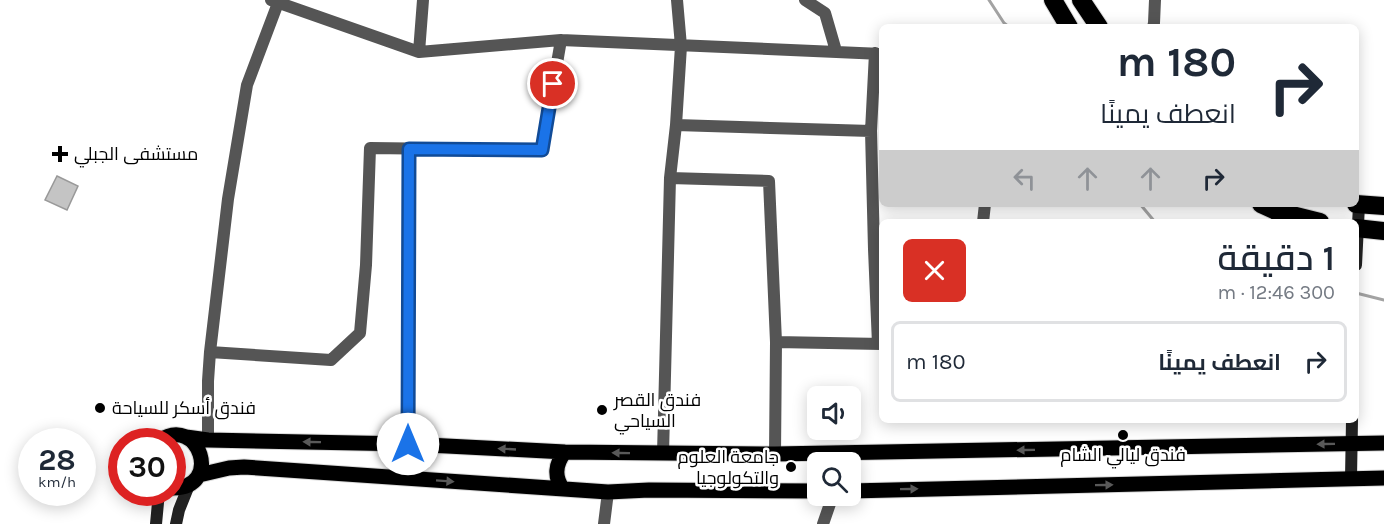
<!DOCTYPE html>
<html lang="ar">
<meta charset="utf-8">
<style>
:root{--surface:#fff;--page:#f6f6f7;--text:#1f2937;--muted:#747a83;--line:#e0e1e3}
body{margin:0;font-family:Karla,Cairo,sans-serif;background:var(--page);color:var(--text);direction:rtl;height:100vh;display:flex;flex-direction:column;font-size:22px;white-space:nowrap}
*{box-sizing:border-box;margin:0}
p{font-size:20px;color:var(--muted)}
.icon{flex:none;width:33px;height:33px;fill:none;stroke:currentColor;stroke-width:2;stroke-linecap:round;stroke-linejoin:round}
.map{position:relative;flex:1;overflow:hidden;direction:ltr}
.sheet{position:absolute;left:879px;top:219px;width:480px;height:204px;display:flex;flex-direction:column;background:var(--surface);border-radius:9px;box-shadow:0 3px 15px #0003;direction:rtl}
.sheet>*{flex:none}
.top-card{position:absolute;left:879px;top:24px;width:480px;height:183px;border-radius:9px;box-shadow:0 3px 15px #0003;direction:rtl;background:#fff;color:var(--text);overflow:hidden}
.controls{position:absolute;left:807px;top:386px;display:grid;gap:12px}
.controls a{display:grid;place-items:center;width:54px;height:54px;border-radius:9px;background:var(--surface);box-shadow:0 3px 15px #0003;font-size:30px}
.speed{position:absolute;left:18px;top:428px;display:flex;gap:12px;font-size:30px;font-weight:700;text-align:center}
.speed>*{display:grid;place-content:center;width:78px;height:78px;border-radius:50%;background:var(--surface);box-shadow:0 3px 15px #0003;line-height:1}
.speed small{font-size:15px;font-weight:400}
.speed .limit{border:9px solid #d22;background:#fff;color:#111}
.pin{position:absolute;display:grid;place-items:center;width:51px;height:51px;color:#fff;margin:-26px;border:3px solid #fff;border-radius:50%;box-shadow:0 2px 6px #0007}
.me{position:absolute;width:66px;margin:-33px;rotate:0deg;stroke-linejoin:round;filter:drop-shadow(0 0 4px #0008)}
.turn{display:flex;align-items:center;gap:21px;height:126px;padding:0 24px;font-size:27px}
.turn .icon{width:78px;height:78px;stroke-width:2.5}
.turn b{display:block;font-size:42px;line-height:51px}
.lanes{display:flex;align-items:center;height:57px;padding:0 24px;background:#0003;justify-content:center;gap:30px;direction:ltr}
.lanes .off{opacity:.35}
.round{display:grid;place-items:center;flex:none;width:63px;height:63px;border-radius:9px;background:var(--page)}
.summary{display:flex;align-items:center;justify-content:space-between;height:102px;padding:0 24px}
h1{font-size:36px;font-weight:600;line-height:45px}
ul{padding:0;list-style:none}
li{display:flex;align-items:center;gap:18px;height:81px;margin:0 12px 9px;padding:0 12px;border:3px solid var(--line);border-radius:9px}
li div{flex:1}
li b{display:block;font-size:22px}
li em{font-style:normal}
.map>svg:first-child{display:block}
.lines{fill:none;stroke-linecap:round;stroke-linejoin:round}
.stream{stroke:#a3a3a3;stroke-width:3}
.building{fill:#c4c4c4;stroke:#999;stroke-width:1.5}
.primary-casing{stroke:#dbdbdb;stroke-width:17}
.highway-casing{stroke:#dbdbdb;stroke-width:20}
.street{stroke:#555;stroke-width:12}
.secondary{stroke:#222;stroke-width:12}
.primary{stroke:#000;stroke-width:15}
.highway{stroke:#000;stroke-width:18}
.oneway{fill:#595959}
.route-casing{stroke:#114b97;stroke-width:15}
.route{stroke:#1a73e8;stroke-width:10}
.poi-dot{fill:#000;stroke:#fff;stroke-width:2}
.labels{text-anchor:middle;stroke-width:5;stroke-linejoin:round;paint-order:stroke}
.poi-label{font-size:18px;fill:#000;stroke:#fff;text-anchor:start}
</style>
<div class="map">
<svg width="1384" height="524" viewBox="0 0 1384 524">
<rect width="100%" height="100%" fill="#fff"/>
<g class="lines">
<path class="stream" d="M 989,0 L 1004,23 L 1009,27
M 1140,204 L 1155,222
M 1356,293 L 1384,300"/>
</g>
<path class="building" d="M 57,176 L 78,186 L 67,210 L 45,200 Z"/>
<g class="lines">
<defs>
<path id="primary" d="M 186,437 L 208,440 L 408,444 L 565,452 L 775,454 L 1384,443
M 159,441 C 199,413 224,489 172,488
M 199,475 L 229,468 L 244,467 L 608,492 L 649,490 L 818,491
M 563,489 C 554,477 555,464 565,452
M 850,491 L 1384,478"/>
<path id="highway" d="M 1053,0 L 1069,27
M 1081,0 L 1099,27
M 1261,204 L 1276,211 L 1320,222
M 1356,204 L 1384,206
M 1356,228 L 1384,231"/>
</defs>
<use href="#primary" class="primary-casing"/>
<use href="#highway" class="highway-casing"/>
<path class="street" d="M 271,0 L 419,52 L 561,40 L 882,54
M 805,0 L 825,13 L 836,51
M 1153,27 L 1154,23 L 1155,0
M 419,52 L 423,0
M 875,53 L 871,131 L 874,249 L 878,344
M 676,125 L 871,131
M 670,178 L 769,181 L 776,342 L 775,454
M 983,222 L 985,204
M 776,342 L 882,344
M 210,352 L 331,360 L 360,333 L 366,265 L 370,148 L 542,150 L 561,40
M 208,440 L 208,381 L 210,352 L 228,199 L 247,85 L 278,3
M 408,444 L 409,149
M 663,454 L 670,178 L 676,125 L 681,46 L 677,0
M 604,524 L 608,492
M 823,524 L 833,495"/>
<path class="secondary" d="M 1356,265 L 1359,205
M 1351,478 L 1352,420
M 156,524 L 159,492
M 176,524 L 179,510 L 189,485"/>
<use href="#primary" class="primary"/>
<use href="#highway" class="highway"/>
</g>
<defs><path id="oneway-solid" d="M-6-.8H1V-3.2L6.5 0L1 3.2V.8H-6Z" transform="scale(1.5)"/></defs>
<g class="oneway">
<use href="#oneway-solid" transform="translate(312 442) rotate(-179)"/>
<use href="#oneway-solid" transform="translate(1326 444) rotate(179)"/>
<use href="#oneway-solid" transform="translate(507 449) rotate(-177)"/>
<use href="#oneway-solid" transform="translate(1026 450) rotate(179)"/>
<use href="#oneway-solid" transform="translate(621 453) rotate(-179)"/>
<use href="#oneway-solid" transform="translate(445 481) rotate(4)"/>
<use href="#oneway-solid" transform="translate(1104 485) rotate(-1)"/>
<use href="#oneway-solid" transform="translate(909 489) rotate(-1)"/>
</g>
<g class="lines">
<defs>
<path id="route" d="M 408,444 L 409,149 L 542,150 L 553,84"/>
</defs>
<use href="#route" class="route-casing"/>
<use href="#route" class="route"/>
</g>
<g class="poi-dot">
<path d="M57 145h6v6h6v6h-6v6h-6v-6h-6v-6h6z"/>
<circle cx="100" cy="408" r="6"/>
<circle cx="602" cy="410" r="6"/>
<circle cx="1123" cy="435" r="6"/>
<circle cx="791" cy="467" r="6"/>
</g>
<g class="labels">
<g class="poi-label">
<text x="74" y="160">مستشفى الجبلي</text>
<text x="614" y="406">فندق القصر<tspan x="614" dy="21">السياحي</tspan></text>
<text x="112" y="414">فندق أسكر للسياحة</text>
<text x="1123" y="461" text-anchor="middle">فندق ليالي الشام</text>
<text x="779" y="463" text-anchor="end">جامعة العلوم<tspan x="779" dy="21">والتكولوجيا</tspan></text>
</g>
</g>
</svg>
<div class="controls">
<a><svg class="icon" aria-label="sound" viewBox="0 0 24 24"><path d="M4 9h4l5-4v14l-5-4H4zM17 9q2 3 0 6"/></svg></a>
<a><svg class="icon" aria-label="search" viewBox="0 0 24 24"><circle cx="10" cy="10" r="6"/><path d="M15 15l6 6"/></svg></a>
</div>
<div class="speed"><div>28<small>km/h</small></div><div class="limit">30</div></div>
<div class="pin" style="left:553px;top:84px;background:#d93025"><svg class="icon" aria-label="arrive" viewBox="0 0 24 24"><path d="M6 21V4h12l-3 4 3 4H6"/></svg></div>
<svg class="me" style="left:408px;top:444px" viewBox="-20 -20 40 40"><circle r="19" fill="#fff"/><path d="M0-13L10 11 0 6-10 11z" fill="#1a73e8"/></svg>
<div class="top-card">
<div class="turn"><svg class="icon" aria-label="right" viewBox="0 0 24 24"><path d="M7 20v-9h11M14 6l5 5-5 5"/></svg><div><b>180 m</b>انعطف يمينًا</div></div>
<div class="lanes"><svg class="icon off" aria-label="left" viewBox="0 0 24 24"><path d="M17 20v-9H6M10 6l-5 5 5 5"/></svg><svg class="icon off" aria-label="ahead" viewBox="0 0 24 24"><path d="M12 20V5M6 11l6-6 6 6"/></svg><svg class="icon off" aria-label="ahead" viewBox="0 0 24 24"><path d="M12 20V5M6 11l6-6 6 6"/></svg><svg class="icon" aria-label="right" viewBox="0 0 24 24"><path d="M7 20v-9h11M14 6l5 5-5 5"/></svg></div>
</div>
<section class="sheet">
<div class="summary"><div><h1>1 دقيقة</h1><p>300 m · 12:46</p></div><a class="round" style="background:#d93025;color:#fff"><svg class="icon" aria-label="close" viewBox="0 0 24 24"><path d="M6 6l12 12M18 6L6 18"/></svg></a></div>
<ul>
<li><svg class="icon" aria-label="right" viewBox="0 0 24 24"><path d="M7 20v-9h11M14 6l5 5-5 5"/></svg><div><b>انعطف يمينًا</b></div><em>180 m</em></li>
</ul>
</section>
</div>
